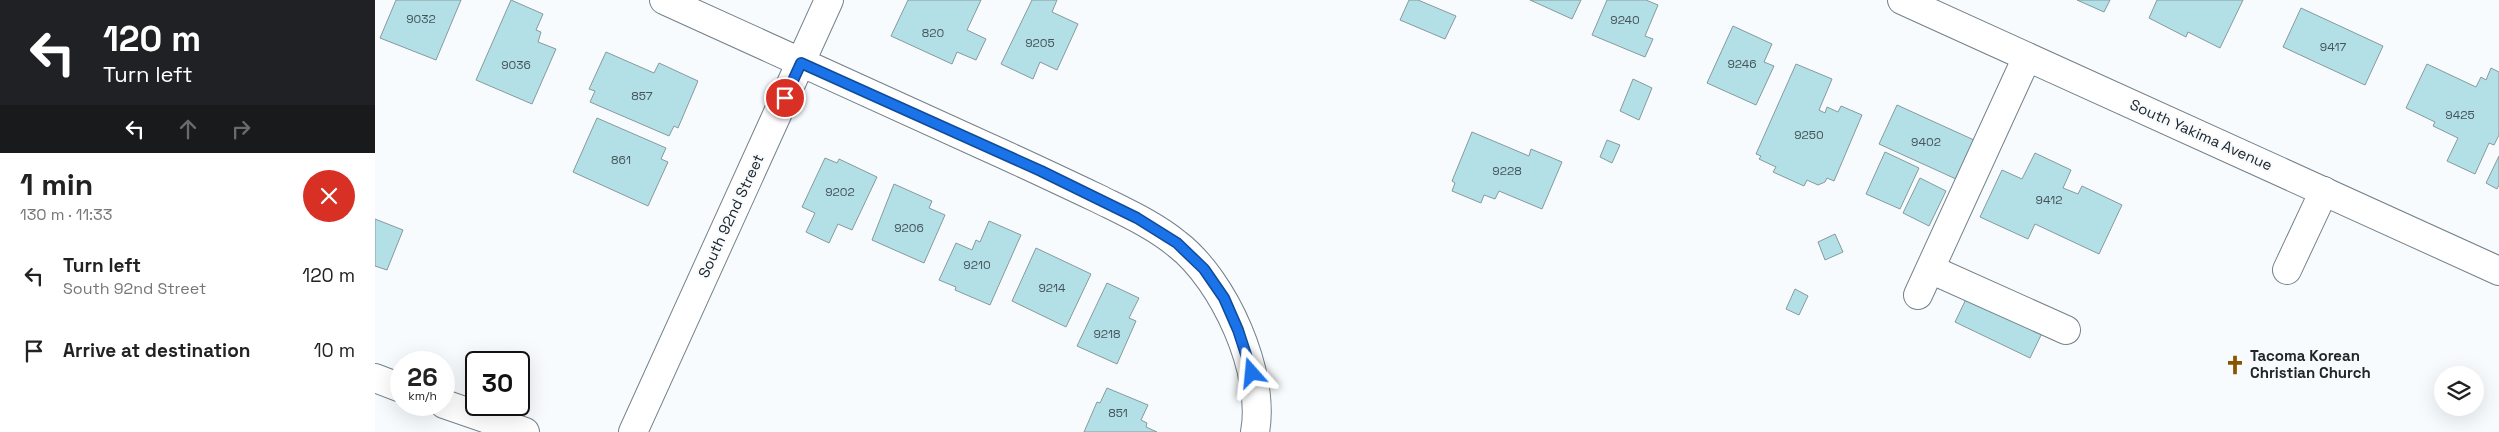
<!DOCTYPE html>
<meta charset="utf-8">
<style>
:root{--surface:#fff;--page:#f2f2f2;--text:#222;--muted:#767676}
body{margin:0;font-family:"Space Grotesk",sans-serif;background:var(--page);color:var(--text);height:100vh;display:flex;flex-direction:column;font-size:19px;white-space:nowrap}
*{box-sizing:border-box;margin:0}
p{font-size:16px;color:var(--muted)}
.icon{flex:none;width:28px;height:28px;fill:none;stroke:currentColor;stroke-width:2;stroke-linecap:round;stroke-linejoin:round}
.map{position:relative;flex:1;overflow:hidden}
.drawer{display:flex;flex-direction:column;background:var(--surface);width:375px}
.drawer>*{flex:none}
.banner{background:#202124;color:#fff;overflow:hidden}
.fabs{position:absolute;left:2059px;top:366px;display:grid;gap:10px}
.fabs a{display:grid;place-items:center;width:50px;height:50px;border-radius:50%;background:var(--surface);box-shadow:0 5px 20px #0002;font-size:25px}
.speed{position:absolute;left:15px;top:351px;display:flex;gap:10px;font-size:25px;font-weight:700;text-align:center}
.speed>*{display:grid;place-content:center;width:65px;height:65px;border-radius:50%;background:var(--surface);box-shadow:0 5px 20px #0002;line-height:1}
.speed small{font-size:12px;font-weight:400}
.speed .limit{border:2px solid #111;border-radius:8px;background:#fff;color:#111}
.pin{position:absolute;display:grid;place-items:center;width:42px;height:42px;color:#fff;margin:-21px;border:2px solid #fff;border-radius:50%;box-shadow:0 1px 5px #0007}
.me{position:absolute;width:55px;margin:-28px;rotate:342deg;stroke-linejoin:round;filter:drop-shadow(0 0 4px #0008)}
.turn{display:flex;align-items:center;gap:18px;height:105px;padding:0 20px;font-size:22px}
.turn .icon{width:65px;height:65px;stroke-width:2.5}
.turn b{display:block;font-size:35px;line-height:42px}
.lanes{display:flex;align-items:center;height:48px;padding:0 20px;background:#0003;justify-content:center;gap:25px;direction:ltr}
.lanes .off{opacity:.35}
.round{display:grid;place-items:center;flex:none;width:52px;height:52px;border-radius:26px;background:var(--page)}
.overview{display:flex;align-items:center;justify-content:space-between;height:85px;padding:0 20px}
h1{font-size:30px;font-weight:600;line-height:38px}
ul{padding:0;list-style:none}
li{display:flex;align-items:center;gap:15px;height:75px;padding:0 20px}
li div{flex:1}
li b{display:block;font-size:19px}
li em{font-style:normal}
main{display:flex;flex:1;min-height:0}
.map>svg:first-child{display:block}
.building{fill:#b3e0e6;stroke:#869a9d}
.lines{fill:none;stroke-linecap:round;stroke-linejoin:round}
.minor-casing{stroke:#73828c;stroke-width:30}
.major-casing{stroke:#73828c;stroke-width:30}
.minor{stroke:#fff;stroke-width:28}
.major{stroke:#fff;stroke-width:28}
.route-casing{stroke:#114b97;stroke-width:12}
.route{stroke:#1a73e8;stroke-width:9}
.labels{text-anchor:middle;stroke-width:4.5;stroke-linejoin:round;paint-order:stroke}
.number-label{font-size:12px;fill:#45545a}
.street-label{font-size:15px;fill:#20262b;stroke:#f8fbfd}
.poi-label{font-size:15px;font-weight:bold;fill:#20262b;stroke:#f8fbfd;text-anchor:start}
</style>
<main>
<section class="drawer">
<div class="banner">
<div class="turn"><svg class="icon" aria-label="left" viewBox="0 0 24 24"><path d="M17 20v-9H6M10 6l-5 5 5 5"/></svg><div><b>120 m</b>Turn left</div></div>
<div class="lanes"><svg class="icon" aria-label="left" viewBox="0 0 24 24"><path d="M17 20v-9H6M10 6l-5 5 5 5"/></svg><svg class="icon off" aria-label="ahead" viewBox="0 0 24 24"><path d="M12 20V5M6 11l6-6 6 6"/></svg><svg class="icon off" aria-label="right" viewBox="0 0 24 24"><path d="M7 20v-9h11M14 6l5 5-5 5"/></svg></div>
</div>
<div class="overview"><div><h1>1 min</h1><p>130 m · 11:33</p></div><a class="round" style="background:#d93025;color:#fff"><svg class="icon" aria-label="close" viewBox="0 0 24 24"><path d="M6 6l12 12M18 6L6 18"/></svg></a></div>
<ul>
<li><svg class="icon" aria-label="left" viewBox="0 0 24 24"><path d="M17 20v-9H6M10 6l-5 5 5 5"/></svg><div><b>Turn left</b><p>South 92nd Street</p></div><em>120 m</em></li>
<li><svg class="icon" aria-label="arrive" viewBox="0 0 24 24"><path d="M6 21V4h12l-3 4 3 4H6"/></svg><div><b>Arrive at destination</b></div><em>10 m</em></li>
</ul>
</section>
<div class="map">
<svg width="2124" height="432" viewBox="0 0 2124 432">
<rect width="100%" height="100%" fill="#f8fbfd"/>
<path class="building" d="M 21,0 L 86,0 L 61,60 L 5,38 Z
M 136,0 L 168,14 L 161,30 L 166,32 L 163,42 L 181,49 L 157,104 L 101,80 Z
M 533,0 L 606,0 L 592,30 L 611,39 L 601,60 L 582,52 L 577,64 L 516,36 Z
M 657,0 L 682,0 L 677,12 L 703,24 L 682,70 L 665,62 L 658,79 L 626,64 Z
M 1034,0 L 1043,0 L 1081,16 L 1070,39 L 1025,20 Z
M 1155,0 L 1206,0 L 1197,19 Z
M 1232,0 L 1271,0 L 1283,5 L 1270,36 L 1278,39 L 1270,57 L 1217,35 Z
M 1702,0 L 1735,0 L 1729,12 Z
M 1782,0 L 1868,0 L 1845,48 L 1813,32 L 1811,37 L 1774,18 Z
M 1926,8 L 2008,46 L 1990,85 L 1908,47 Z
M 1358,26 L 1397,44 L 1389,62 L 1399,66 L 1381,105 L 1332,83 Z
M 231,52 L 279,73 L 284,63 L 323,81 L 303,128 L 299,126 L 294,136 L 215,102 L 220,91 L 214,89 Z
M 1421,64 L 1457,79 L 1444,110 L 1450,113 L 1452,107 L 1463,112 L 1466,106 L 1487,115 L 1459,181 L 1452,178 L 1450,182 L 1443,185 L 1432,180 L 1429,186 L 1398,172 L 1401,167 L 1384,159 L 1386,156 L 1381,154 Z
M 2052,64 L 2101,87 L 2106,77 L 2111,80 L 2116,68 L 2124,72 L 2124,135 L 2119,145 L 2114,143 L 2100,174 L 2072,161 L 2083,138 L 2058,126 L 2060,122 L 2031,108 Z
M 1258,79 L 1277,88 L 1264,120 L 1245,111 Z
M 1522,105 L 1599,140 L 1581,179 L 1504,144 Z
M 222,118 L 291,148 L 286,159 L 293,162 L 273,206 L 198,172 Z
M 1097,132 L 1154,156 L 1156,149 L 1187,162 L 1167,209 L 1124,191 L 1120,199 L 1109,195 L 1106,203 L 1077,191 L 1080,183 L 1077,181 Z
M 1232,140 L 1245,145 L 1237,163 L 1225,157 Z
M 1510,152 L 1544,168 L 1525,209 L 1491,194 Z
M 1660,153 L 1696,170 L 1688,188 L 1703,194 L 1707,186 L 1747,205 L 1724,254 L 1660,224 L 1653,239 L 1605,217 L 1627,170 L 1647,179 Z
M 2124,156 L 2124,185 L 2122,189 L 2111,183 Z
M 450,158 L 462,163 L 464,159 L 502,177 L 477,230 L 463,224 L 454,243 L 431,232 L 440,213 L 427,207 Z
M 1545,178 L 1571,191 L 1554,226 L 1528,213 Z
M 519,184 L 557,201 L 554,208 L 570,215 L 549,263 L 497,240 Z
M 0,219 L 28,230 L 12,270 L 0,266 Z
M 614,221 L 646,235 L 615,305 L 580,290 L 581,287 L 564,280 L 581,243 L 597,250 L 601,240 L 605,242 Z
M 1460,234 L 1468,252 L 1450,260 L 1443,242 Z
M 661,248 L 716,274 L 691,327 L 637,301 Z
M 732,283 L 764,298 L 754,318 L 761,321 L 742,364 L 702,346 Z
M 1420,289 L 1433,296 L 1424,315 L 1411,309 Z
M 1593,295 L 1668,331 L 1655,358 L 1580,322 Z
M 732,388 L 773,405 L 766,420 L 772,423 L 771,427 L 782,432 L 709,432 L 722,402 L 725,403 Z"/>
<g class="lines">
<defs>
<path id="minor" d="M 289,0 C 396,49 503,98 610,146 C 648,163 686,181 724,199 C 750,212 779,225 802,244 C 849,280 891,373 880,432
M 1555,269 L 1691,330
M 1912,270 L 1949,191
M 1543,295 L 1652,57
M 0,378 L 26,388
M 69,404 L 150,432
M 258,432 L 454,0"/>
<path id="major" d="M 1527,0 L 2124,271"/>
</defs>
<use href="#minor" class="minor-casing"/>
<use href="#major" class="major-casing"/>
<use href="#minor" class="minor"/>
<use href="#major" class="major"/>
</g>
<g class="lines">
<defs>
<path id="route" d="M 410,98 L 426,63 L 666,171 L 762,218 L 802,243 L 829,269 L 849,298 L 863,330 L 877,373"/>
</defs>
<use href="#route" class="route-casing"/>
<use href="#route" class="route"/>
</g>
<defs>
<symbol id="church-bare" viewBox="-9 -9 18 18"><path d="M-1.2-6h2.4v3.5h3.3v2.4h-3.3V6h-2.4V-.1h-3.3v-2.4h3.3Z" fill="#895600" stroke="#f8fbfd" stroke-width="2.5" paint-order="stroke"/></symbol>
</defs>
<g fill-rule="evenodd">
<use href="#church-bare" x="1846" y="351" width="28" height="28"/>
</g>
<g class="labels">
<g class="number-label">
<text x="46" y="23">9032</text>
<text x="1250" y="24">9240</text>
<text x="558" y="37">820</text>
<text x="665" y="47">9205</text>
<text x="1958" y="51">9417</text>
<text x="1367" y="68">9246</text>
<text x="141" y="69">9036</text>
<text x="267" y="100">857</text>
<text x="2085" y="119">9425</text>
<text x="1434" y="139">9250</text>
<text x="1551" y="146">9402</text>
<text x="246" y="164">861</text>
<text x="1132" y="175">9228</text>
<text x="465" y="196">9202</text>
<text x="1674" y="204">9412</text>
<text x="534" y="232">9206</text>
<text x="602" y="269">9210</text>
<text x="677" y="292">9214</text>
<text x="732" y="338">9218</text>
<text x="743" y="417">851</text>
</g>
<g class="street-label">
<text transform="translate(1826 135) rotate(24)" y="5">South Yakima Avenue</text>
<text transform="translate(356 216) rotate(-65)" y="5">South 92nd Street</text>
</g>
<g class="poi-label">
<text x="1875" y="361">Tacoma Korean<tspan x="1875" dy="17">Christian Church</tspan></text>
</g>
</g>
</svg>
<div class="fabs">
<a><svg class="icon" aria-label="layers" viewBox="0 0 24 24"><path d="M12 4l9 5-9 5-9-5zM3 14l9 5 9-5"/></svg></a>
</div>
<div class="speed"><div>26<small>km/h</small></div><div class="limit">30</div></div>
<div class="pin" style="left:410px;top:98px;background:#d93025"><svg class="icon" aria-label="arrive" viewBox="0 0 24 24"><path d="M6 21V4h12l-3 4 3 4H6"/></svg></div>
<svg class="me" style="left:877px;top:373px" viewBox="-20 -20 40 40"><path d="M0-17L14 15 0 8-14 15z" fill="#1a73e8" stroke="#fff" stroke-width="4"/></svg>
</div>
</main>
